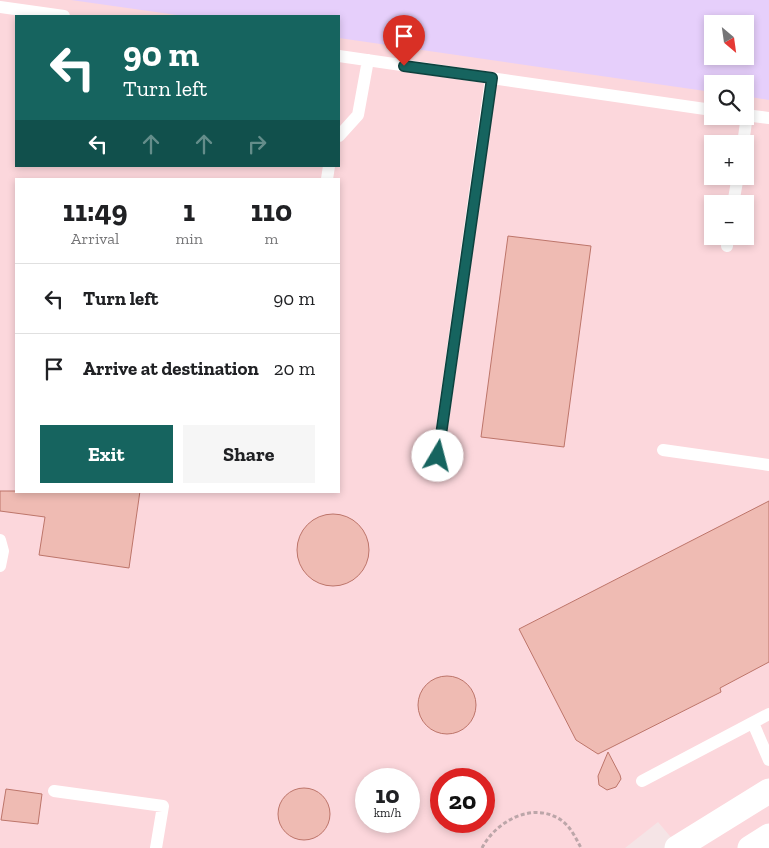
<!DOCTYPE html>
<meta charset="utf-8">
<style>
:root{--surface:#fff;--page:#f6f6f6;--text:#202124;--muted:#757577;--line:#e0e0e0;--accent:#16645f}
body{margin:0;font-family:"Zilla Slab",serif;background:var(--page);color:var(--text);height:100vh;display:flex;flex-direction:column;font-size:19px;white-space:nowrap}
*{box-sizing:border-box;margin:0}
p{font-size:16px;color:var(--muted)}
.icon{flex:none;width:28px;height:28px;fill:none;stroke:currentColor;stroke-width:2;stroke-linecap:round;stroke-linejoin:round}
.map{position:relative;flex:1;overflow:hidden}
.sheet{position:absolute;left:15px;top:178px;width:325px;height:315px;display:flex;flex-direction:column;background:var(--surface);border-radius:0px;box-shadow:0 2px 8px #0003}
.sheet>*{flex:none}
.top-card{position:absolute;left:15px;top:15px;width:325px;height:152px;border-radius:0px;box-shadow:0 2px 8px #0003;background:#16645f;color:#fff;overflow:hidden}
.needle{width:32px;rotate:151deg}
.fabs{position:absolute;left:704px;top:15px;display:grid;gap:10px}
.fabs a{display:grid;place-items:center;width:50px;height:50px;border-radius:0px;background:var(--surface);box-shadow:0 2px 8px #0003;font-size:25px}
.speed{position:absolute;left:355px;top:768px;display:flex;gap:10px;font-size:25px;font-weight:700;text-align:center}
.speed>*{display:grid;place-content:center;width:65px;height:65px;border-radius:50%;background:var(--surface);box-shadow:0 2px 8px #0003;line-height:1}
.speed small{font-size:12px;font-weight:400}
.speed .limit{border:8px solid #d22;background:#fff;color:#111}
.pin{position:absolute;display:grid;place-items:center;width:42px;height:42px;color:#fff;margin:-51px -21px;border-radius:50% 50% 50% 0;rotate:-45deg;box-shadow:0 0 5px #0007}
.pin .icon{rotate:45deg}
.me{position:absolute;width:55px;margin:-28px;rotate:8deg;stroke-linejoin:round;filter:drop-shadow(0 0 4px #0008)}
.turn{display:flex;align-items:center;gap:18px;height:105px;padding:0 25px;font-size:22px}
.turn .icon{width:65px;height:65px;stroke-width:2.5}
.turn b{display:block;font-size:35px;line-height:42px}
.lanes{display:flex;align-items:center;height:48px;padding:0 25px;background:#0003;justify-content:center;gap:25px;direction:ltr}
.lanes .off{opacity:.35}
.eta{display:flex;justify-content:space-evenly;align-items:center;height:85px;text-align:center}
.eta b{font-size:30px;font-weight:700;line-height:35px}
.action{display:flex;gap:10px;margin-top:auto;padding:10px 25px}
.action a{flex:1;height:58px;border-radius:0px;background:var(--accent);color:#fff;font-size:20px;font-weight:700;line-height:58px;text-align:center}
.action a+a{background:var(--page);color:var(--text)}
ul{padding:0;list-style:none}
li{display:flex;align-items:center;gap:15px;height:70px;padding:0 25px;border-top:1px solid var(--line)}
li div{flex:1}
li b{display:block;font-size:19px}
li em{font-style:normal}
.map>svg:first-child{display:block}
.built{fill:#fcd7dc;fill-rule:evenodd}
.green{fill:#e6cffb;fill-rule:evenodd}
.building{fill:#efbbb3;stroke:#bd756a}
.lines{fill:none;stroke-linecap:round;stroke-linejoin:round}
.path{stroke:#bca6a9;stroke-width:3;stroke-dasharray:4 2.5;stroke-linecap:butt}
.service{stroke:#fff;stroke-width:12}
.minor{stroke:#fff;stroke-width:25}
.route-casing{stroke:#0e413e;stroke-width:12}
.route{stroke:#16645f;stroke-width:9}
</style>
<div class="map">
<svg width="769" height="848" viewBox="0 0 769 848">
<rect width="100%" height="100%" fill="#f5e4e6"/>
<path class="built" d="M 0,0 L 769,0 L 769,848 L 680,848 L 658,822 L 625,848 L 0,848 ZM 16,16 L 339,16 L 339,166 L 16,166 ZM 712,24 L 745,24 L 745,56 L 712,56 ZM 712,84 L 745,84 L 745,116 L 712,116 ZM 712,144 L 745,144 L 745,176 L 712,176 ZM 16,179 L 339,179 L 339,491 L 16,491 ZM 712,204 L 745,204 L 745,236 L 712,236 ZM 366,779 L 409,779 L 409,821 L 366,821 ZM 441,779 L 484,779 L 484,821 L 441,821 Z"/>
<path class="green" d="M 71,0 L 769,0 L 769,100 L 745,96 L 745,84 L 712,84 L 712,92 L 339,38 L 339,16 L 184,16 ZM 712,24 L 745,24 L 745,56 L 712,56 Z"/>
<path class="building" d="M 508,236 L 591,246 L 564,447 L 481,437 Z
M 0,491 L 140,491 L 129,568 L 39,555 L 45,517 L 0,511 Z
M 769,501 L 769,662 L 720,688 L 721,692 L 598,754 L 576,740 L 519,629 Z
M297 550a36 36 0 1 1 72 0a36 36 0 1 1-72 0Z
M418 705a29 29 0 1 1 58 0a29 29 0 1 1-58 0Z
M 608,752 L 620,775 L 621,779 L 616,787 L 607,790 L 599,785 L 598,776 Z
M278 814a26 26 0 1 1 52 0a26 26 0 1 1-52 0Z
M 6,789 L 42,794 L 38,824 L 1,820 Z"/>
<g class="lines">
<path class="path" d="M 482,848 C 496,821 533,801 561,820 C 570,826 576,838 581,848"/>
<path class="service" d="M 0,7 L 64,16
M 339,56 L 712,110
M 745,115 L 769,118
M 339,136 L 358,115 L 368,60
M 743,144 L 747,115
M 327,179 L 329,166
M 733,204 L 738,176
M 727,246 L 728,236
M 663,450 L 769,465
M 438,456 L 491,78
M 0,540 L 3,551 L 0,566
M 753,723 L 769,760
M 642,781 L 769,714
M 54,791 L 163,806 L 156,848"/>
<path class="minor" d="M 677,848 L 769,791
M 750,848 L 769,836"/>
</g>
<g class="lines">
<defs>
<path id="route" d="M 404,66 L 492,78 L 438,456"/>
</defs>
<use href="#route" class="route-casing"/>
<use href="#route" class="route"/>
</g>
</svg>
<div class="fabs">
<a><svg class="needle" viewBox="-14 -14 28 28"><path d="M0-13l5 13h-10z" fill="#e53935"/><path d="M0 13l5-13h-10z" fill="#757577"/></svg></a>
<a><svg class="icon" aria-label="search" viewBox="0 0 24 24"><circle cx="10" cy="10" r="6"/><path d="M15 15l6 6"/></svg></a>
<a>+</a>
<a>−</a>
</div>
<div class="speed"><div>10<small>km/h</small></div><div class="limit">20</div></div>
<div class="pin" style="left:404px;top:66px;background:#d93025"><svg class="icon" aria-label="arrive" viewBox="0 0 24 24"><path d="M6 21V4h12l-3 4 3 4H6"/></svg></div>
<svg class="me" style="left:438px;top:456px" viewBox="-20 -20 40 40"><circle r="19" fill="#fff"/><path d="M0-13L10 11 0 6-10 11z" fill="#16645f"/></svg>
<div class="top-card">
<div class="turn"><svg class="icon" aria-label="left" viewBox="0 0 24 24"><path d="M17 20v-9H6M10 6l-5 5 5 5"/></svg><div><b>90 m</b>Turn left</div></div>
<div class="lanes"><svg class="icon" aria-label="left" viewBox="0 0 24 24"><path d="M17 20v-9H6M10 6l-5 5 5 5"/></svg><svg class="icon off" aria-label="ahead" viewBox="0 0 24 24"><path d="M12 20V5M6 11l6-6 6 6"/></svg><svg class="icon off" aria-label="ahead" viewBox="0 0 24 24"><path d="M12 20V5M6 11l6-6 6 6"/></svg><svg class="icon off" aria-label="right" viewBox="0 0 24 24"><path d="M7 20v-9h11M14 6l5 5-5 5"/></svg></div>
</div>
<section class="sheet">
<div class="eta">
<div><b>11:49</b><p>Arrival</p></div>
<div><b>1</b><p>min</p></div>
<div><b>110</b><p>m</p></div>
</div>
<ul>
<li><svg class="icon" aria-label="left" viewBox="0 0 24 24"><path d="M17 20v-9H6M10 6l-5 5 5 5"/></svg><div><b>Turn left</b></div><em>90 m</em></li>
<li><svg class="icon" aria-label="arrive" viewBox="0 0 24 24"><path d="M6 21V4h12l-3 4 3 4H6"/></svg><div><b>Arrive at destination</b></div><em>20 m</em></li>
</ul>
<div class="action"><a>Exit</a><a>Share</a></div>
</section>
</div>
